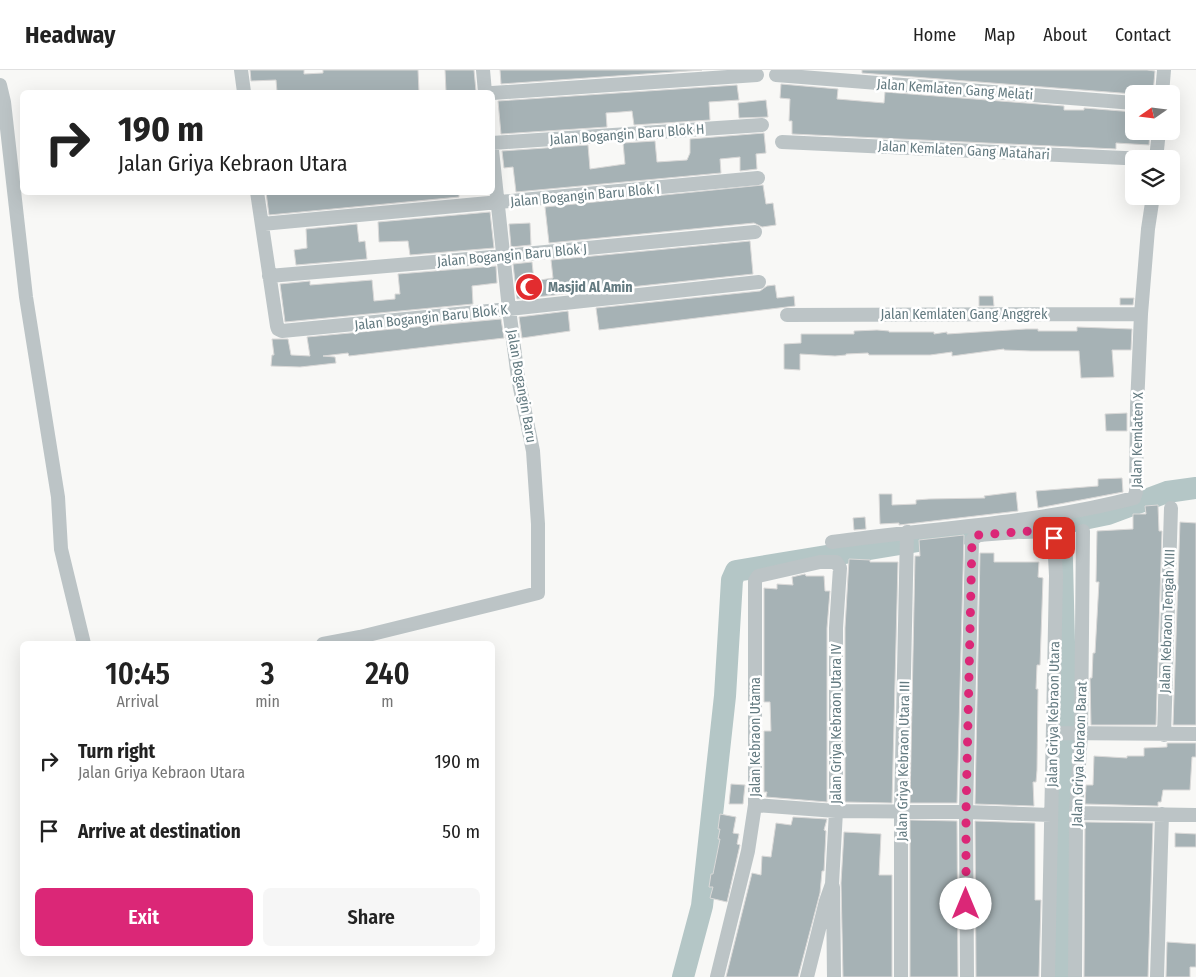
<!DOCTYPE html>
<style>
:root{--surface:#fff;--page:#f6f6f6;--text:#222;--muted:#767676;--line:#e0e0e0;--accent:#db2777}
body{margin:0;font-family:"Fira Sans Condensed",sans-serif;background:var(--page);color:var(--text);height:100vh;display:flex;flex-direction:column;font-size:19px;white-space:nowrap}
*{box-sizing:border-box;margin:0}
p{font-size:16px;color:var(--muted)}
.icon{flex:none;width:28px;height:28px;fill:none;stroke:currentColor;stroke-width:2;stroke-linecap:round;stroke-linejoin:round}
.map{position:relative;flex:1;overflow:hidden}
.side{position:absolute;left:20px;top:571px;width:475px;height:315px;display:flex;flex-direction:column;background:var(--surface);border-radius:8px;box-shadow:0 5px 20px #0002}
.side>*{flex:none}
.guide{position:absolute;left:20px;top:20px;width:475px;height:105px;border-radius:8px;box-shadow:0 5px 20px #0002;background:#fff;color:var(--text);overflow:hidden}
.needle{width:32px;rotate:256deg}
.fabs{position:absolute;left:1125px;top:15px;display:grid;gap:10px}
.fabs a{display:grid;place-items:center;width:55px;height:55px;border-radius:8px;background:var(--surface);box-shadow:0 5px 20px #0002;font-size:25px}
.pin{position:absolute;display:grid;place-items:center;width:42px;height:42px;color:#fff;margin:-21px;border-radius:10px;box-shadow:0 2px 8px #0006}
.me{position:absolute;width:55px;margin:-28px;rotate:0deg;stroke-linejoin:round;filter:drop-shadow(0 0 4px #0008)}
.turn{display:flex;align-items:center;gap:18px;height:105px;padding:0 15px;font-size:22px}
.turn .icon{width:65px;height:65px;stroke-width:2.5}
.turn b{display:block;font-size:35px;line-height:42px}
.eta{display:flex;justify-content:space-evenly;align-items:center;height:85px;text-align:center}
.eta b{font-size:30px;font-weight:600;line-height:35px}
.button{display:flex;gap:10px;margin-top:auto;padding:10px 15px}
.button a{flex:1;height:58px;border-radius:8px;background:var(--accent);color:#fff;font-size:20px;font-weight:600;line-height:58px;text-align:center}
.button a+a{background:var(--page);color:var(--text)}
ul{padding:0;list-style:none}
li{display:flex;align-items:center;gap:15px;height:70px;padding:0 15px}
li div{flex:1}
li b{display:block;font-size:19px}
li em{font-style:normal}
header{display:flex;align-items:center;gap:30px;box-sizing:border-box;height:70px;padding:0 25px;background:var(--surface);border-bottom:1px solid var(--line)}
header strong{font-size:24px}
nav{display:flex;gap:28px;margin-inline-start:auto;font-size:18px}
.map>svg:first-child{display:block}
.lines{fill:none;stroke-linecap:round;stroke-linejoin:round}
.river{stroke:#b4c6c6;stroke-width:22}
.building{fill:#a6b2b5;stroke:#dad9d8}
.minor{stroke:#bcc4c6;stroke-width:14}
.route{stroke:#db2777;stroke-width:9;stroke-dasharray:0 16.2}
.labels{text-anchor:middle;stroke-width:5;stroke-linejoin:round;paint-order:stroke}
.street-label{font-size:14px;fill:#637a80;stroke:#fff}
.poi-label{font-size:14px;font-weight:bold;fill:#637a80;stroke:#fff;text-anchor:start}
</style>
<header>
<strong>Headway</strong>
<nav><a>Home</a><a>Map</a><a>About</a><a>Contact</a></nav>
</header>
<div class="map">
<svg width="1196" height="907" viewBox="0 0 1196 907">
<rect width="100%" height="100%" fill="#f8f8f6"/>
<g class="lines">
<path class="river" d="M 1023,458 L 1050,457 L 1061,451 L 1074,451 L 1108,444 L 1167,422 L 1196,418
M 683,907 L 702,836 L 725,626 L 732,510 L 736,501 L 979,461
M 1059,907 L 1066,653 L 1061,451"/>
</g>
<path class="building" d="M 250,0 L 304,0 L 304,4 L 323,3 L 323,0 L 418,0 L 419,22 L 277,22 L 276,10 L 251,11 Z
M 445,0 L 474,0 L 476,21 L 446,22 Z
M 500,0 L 702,0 L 501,14 Z
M 862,0 L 1147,0 L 1155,1 L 1153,24 L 1134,24 L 862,3 Z
M 781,14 L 838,19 L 837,29 L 884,33 L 885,22 L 1064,36 L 1064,40 L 1084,40 L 1084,38 L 1134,42 L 1134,61 L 1150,63 L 1149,75 L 1116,73 L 1116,79 L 792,64 L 792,51 L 789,51 L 790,29 L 780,28 Z
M 737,15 L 739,30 L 709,32 L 710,50 L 634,55 L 632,41 L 621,42 L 606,43 L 607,57 L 501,64 L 498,31 Z
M 766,30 L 768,47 L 739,48 L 738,33 Z
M 764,63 L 766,83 L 756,84 L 757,99 L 740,101 L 740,87 L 720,89 L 721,103 L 516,122 L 513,97 L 504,98 L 502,81 L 588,75 L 590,99 L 625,94 L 623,73 L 655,71 L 657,92 L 687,90 L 690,83 L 690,69 Z
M 763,115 L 766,134 L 773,133 L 776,155 L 762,157 L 754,153 L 549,173 L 545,137 Z
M 266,122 L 459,122 L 459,127 L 269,145 Z
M 490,142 L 494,178 L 410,185 L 408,171 L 379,172 L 378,152 Z
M 530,153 L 531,175 L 511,177 L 509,154 Z
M 357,154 L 359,172 L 365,171 L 367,189 L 296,195 L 294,180 L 307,178 L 306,159 Z
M 750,171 L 753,204 L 517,229 L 513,194 L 532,192 L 534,211 L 553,208 L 551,190 Z
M 496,196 L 497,213 L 472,216 L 473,234 L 285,252 L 280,214 L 310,211 L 310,215 L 372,210 L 374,231 L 395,229 L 395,224 L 400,224 L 398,204 Z
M 775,215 L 777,228 L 794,226 L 795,236 L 599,260 L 596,238 L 760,221 L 767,216 Z
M 979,226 L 993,226 L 994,236 L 979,236 Z
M 1120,228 L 1134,228 L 1133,235 L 1120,235 Z
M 568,241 L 570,261 L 522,268 L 519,247 Z
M 501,249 L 504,268 L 349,286 L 348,283 L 323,286 L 335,287 L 336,293 L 300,297 L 271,296 L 272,285 L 274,285 L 272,269 L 288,269 L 291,285 L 310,286 L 307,267 Z
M 1077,257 L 1132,259 L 1131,280 L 1112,280 L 1114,307 L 1081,308 L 1079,281 L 1031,281 L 1004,280 L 1004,279 L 952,286 L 952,282 L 930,285 L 869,285 L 868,283 L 846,284 L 846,285 L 835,286 L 800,284 L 800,300 L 784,299 L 784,274 L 801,273 L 801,264 L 854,264 L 854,261 L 877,260 L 889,261 L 889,262 L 934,262 L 934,264 L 947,262 L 947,264 L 1026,259 L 1038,259 L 1038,261 L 1077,261 Z
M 1127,343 L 1127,361 L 1106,361 L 1105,344 Z
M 1122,408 L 1123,422 L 1038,438 L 1036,421 L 1098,416 L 1098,409 Z
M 1016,422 L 1018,441 L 899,455 L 899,453 L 880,454 L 879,424 L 892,424 L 892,435 L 916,434 L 916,430 L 929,429 L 985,428 L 984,426 Z
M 1158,435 L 1159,461 L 1162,461 L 1156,655 L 1091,655 L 1090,608 L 1092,608 L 1093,583 L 1095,583 L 1099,512 L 1096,512 L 1097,461 L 1133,459 L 1133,444 L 1146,444 L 1145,436 Z
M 865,447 L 866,459 L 854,460 L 853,448 Z
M 1180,452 L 1196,453 L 1196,655 L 1173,655 Z
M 964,465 L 957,733 L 910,733 L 915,486 L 920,486 L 919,470 Z
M 980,483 L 994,483 L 994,492 L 1039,492 L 1038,507 L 1043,508 L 1040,595 L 1037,595 L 1036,619 L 1038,619 L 1037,700 L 1036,712 L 1033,712 L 1034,736 L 975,734 Z
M 849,489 L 870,490 L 870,492 L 898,492 L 892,733 L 845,732 L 845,558 Z
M 805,504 L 806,506 L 824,506 L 825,521 L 830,521 L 827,558 L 827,732 L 766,727 L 767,722 L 764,722 L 764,661 L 771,661 L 770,632 L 764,632 L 764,518 L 777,519 L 777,514 L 793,515 L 792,507 Z
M 1167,673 L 1196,673 L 1196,687 L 1192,687 L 1190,720 L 1163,720 L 1161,732 L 1158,732 L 1158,736 L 1085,734 L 1086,715 L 1093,715 L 1094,686 L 1127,688 L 1127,686 L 1144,686 L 1144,678 L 1167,677 Z
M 731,714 L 745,715 L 743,734 L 729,734 Z
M 720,744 L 736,747 L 733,763 L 739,764 L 737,774 L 740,775 L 727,832 L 710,828 L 713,817 L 709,817 L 711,804 L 713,804 L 720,769 L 718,769 L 720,759 L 718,759 Z
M 793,747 L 827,749 L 824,760 L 826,761 L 824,801 L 822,801 L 820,823 L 798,907 L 726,907 L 752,803 L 761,805 L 762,786 L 771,787 L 776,753 L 791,755 Z
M 910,750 L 957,751 L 958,907 L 910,907 Z
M 975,751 L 1035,753 L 1035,830 L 1041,830 L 1039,907 L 976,907 Z
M 1085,752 L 1153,753 L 1148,907 L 1084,907 Z
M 844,762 L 881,764 L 879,805 L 892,805 L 892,907 L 843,907 L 841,813 Z
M 1175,763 L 1196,764 L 1196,777 L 1175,777 Z
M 1167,872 L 1196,874 L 1196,897 L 1190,897 L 1190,907 L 1166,907 Z"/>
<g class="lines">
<path class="minor" d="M 241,0 L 244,22
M 483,0 L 485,22
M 776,5 L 1134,33
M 0,15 L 4,32 L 26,227 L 58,427 L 61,479 L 84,574
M 492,23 L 757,5
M 1162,24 L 1164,0
M 782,72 L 1146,89
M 492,73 L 762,55
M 1156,89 L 1159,61
M 257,122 L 277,256 L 278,259 L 282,261 L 509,239 L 759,212
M 262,154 L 758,108
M 269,206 L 504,186 L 755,162
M 787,245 L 1141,244
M 832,472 C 932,458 1035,454 1134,428 L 1136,422 L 1137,336 L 1141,244 L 1148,159 L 1153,126
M 323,574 L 360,567 L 538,523 L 538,454 L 533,381 L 518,308 L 509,239 L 492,80
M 1053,663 L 1196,664
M 1164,665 L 1171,438
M 755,735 L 836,741 L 966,742 L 1051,745
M 1076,743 L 1196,745
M 833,817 L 834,907
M 717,907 L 748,781 L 755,735 L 755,511 L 758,506 L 820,492 L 836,492 L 840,498 L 836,558 L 836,741 L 832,814 L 826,831 L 807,907
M 901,907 L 901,742 L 907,462
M 967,907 L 966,742 L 972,470 L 978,465 L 1043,460 L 1049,461 L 1054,468 L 1056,506 L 1048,907
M 1075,907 L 1076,743 L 1081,663 L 1083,461
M 1157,907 L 1162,744"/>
</g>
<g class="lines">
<path class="route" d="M 966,834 L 966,742 L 972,470 L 978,465 L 1044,460 L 1049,461 L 1054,468"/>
</g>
<defs>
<symbol id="mosque-disc" viewBox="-11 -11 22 22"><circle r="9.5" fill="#e22c2f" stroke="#fff"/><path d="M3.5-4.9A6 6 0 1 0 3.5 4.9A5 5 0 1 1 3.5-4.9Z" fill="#fff"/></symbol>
</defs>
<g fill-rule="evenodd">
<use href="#mosque-disc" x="513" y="201" width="32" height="32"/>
</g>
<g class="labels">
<g class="street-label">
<text transform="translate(955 19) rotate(4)" y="5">Jalan Kemlaten Gang Melati</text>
<text transform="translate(627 64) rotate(-4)" y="5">Jalan Bogangin Baru Blok H</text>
<text transform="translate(964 80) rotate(3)" y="5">Jalan Kemlaten Gang Matahari</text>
<text transform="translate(585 125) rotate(-5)" y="5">Jalan Bogangin Baru Blok I</text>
<text transform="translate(512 185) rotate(-5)" y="5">Jalan Bogangin Baru Blok J</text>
<text x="964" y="249">Jalan Kemlaten Gang Anggrek</text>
<text transform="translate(431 247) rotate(-6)" y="5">Jalan Bogangin Baru Blok K</text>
<text transform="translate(522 316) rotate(80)" y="5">Jalan Bogangin Baru</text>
<text transform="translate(1137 370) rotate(-89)" y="5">Jalan Kemlaten X</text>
<text transform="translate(1167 551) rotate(-88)" y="5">Jalan Kebraon Tengah XIII</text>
<text transform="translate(1053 644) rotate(-89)" y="5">Jalan Griya Kebraon Utara</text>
<text transform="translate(836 654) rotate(-90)" y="5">Jalan Griya Kebraon Utara IV</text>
<text transform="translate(755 667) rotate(-90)" y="5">Jalan Kebraon Utama</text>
<text transform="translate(1079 684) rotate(-88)" y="5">Jalan Griya Kebraon Barat</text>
<text transform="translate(903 691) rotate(-89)" y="5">Jalan Griya Kebraon Utara III</text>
</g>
<g class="poi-label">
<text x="548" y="222">Masjid Al Amin</text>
</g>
</g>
</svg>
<div class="fabs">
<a><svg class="needle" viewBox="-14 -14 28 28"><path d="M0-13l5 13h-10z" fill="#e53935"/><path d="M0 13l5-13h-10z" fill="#767676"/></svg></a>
<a><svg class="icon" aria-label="layers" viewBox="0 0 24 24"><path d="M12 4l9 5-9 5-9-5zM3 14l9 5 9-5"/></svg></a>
</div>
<div class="pin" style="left:1054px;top:468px;background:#d93025"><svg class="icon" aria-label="arrive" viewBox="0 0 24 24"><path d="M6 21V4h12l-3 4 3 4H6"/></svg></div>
<svg class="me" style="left:966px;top:834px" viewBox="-20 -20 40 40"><circle r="19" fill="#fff"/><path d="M0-13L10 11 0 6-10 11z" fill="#db2777"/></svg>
<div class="guide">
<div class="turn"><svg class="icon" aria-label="right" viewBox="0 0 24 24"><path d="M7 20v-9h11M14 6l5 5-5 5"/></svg><div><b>190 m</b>Jalan Griya Kebraon Utara</div></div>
</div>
<section class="side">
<div class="eta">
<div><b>10:45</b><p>Arrival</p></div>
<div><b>3</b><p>min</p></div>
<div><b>240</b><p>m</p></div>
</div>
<ul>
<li><svg class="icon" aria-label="right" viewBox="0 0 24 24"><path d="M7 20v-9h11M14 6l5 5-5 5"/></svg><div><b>Turn right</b><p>Jalan Griya Kebraon Utara</p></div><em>190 m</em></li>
<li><svg class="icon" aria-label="arrive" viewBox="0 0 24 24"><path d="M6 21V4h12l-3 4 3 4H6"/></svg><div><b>Arrive at destination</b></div><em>50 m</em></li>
</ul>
<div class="button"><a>Exit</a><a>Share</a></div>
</section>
</div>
